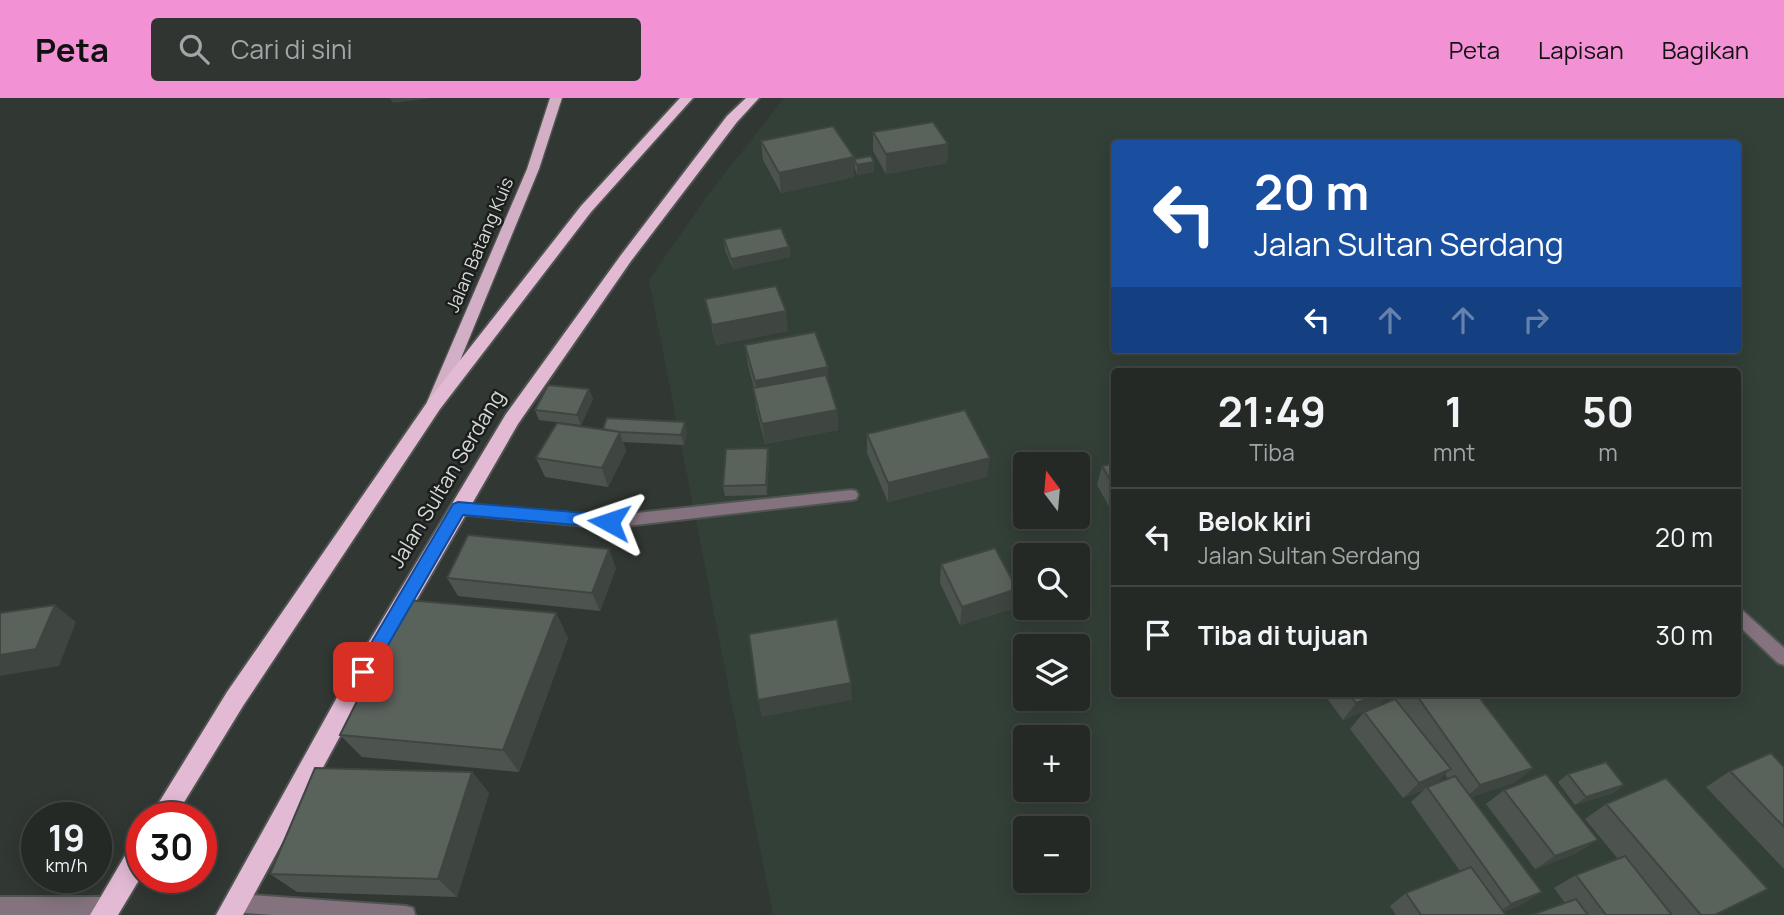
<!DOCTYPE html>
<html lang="id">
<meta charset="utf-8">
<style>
:root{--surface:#252926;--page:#313532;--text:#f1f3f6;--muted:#a3a6a7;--line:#424543;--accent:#f391d5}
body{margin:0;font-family:Manrope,sans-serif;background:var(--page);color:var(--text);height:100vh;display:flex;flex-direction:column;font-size:26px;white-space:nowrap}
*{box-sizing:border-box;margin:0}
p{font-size:23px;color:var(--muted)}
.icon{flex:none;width:38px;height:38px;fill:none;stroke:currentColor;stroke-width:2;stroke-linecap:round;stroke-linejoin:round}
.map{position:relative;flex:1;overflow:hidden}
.details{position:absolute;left:1111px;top:270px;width:630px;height:329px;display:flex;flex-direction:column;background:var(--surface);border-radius:7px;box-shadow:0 4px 18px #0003,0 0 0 2px var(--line)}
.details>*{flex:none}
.top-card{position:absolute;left:1111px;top:42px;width:630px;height:214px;border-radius:7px;box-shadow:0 4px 18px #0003,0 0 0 2px var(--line);background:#1a4fa0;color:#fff;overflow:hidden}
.needle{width:46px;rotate:344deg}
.tools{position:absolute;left:1013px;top:354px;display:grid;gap:14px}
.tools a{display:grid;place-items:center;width:77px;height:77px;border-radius:7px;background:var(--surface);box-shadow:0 4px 18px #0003,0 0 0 2px var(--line);font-size:35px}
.speed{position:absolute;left:21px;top:704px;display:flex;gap:14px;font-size:35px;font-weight:700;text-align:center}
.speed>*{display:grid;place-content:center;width:91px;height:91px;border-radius:50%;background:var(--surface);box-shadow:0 4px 18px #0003,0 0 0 2px var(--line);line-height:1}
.speed small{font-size:18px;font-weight:400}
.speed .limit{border:10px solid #d22;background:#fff;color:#111}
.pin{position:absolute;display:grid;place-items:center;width:60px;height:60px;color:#fff;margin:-30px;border-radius:14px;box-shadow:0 4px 10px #0006}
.me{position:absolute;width:77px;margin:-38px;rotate:275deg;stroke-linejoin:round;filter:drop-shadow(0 0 5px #0008)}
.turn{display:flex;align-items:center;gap:24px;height:147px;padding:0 28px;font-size:32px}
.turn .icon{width:91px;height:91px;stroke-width:2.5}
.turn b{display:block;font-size:49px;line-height:60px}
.lanes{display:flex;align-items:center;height:66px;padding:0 28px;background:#0003;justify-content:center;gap:35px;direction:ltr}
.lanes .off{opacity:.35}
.eta{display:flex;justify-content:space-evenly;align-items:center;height:119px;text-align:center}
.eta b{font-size:42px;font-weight:700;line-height:49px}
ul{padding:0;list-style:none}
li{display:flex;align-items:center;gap:21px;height:98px;padding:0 28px;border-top:2px solid var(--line)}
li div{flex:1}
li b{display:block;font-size:26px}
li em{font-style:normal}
header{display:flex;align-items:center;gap:42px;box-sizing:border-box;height:98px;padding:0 35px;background:var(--accent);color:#111}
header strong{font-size:33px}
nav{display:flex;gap:38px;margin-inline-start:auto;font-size:24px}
.search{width:490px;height:63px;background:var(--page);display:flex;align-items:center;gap:18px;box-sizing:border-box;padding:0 24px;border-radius:7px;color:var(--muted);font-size:26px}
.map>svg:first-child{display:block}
.built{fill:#334037;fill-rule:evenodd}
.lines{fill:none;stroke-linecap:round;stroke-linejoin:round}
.service-casing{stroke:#4f5450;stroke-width:4}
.minor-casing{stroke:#4f5450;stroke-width:4}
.primary-casing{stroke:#4f5450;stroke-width:3}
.trunk-casing{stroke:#4f5450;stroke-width:4}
.service{fill:#84737e;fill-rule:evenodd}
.minor{fill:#84737e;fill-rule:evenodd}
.primary{fill:#d3afc6;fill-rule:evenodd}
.trunk{fill:#e2bad4;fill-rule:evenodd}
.wall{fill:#4d544f;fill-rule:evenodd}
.shaded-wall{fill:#3f4540}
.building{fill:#5a625c;stroke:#3f4540;stroke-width:2}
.route{fill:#1a73e8;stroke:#114b97;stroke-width:2}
.labels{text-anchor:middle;stroke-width:5;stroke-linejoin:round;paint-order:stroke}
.far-street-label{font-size:18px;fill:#d5d9d6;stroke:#1b1e1c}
.street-label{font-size:21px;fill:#d5d9d6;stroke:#1b1e1c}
</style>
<header>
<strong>Peta</strong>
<div class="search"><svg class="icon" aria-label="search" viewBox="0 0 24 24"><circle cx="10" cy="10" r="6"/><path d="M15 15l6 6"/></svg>Cari di sini</div>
<nav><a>Peta</a><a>Lapisan</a><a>Bagikan</a></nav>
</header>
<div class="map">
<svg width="1784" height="817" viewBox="0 0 1784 817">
<rect width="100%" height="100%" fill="#313733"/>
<path class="built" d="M 784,0 L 1784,0 L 1784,817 L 773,817 L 649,182 L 707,98 ZM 1115,46 L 1738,46 L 1738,252 L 1115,252 ZM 1115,273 L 1738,273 L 1738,595 L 1115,595 ZM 1026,366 L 1078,366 L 1078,418 L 1026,418 ZM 1026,457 L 1078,457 L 1078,509 L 1026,509 ZM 1026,548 L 1078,548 L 1078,600 L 1026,600 ZM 1026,639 L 1078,639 L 1078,691 L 1026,691 ZM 1026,730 L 1078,730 L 1078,782 L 1026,782 Z"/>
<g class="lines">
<defs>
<path id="service" d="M 1738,512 L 1743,513 L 1784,550 L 1784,567 L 1778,565 L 1738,527 Z
M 235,796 L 406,808 L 413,810 L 415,817 L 273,817 L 235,814 L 228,812 L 226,805 L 228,798 Z"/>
<path id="minor" d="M 851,392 L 856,393 L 858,397 L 856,401 L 851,402 L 609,430 L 458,416 L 453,415 L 451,411 L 453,407 L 458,406 L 609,418 Z
M 0,799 L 108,799 L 115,801 L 117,808 L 115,815 L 109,817 L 0,817 Z"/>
<path id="primary" d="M 550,0 L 562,0 L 539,71 L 443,304 L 435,310 L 429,308 L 427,304 L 527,71 Z"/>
<path id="trunk" d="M 680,0 L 693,0 L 591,114 L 440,311 L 243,608 L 175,719 L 150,719 L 227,594 L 428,303 L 581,108 Z
M 746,0 L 759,0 L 737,24 L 631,163 L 518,326 L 371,581 L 243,817 L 216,817 L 355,567 L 506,316 L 621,157 L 727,18 Z
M 142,741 L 142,777 L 118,817 L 90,817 L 133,744 Z"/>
</defs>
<use href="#service" class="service-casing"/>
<use href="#minor" class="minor-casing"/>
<use href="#primary" class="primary-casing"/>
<use href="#trunk" class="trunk-casing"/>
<use href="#service" class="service"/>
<use href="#minor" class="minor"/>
<use href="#primary" class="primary"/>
<use href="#trunk" class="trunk"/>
</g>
<path class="wall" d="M 873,34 L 948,46 L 947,65 L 886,76 L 873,53 Z
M 761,43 L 854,79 L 781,95 L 763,62 Z
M 854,61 L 874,64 L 874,74 L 857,77 L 855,71 Z
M 724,141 L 789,149 L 790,159 L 733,171 L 725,152 Z
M 705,201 L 788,233 L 716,247 Z
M 745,247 L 829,284 L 837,312 L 838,332 L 765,346 L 756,310 L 754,290 L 748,267 Z
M 589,291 L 593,301 L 581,327 L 539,322 L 535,312 Z
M 603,331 L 687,334 L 684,347 L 623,344 L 626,353 L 608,389 L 545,379 L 536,360 Z
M 867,336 L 987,379 L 888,404 L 867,355 Z
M 768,350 L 769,360 L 767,397 L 725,398 L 723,388 Z
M 1115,365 L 1115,419 L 1097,387 L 1102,368 Z
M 941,466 L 1017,491 L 1014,510 L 960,527 L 940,485 Z
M 616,470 L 600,513 L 458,498 L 447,480 Z
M 556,515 L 568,540 L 519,674 L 362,659 L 340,637 Z
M 1323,595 L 1389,595 L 1379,607 L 1343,622 Z
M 1395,595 L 1476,595 L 1533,670 L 1514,685 L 1471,699 L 1521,807 L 1503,814 L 1506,817 L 1396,817 L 1390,808 L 1406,795 L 1460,773 L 1411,704 L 1425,691 L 1403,700 L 1350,631 L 1364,614 L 1394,602 L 1392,599 ZM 1445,676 L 1448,681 L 1435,686 Z
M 1784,669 L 1784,771 L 1706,689 L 1730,673 Z
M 472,674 L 489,695 L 457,799 L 297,794 L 270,776 Z
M 1568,676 L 1624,687 L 1613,695 L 1575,707 L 1558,684 Z
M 1504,692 L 1577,755 L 1535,771 L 1486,706 Z
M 1606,706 L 1715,817 L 1531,817 L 1565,805 L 1554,790 L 1576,777 L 1618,761 L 1585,721 Z"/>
<path class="shaded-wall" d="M 390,0 L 432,0 L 393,5 Z
M 948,46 L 947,65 L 886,76 L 886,56 Z
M 854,59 L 854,79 L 781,95 L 779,75 Z
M 874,64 L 874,74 L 857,77 L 857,67 Z
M 789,149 L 790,159 L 733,171 L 731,161 Z
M 786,213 L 788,233 L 716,247 L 712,227 Z
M 828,269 L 829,289 L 758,303 L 755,283 Z
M 589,291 L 593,301 L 581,327 L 577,317 Z
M 837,312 L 838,332 L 765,346 L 762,326 Z
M 685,324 L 687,334 L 684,347 L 681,337 Z
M 620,334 L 626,353 L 608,389 L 602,370 Z
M 768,350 L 769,360 L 767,397 L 766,387 Z
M 990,360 L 987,379 L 888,404 L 888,385 Z
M 609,451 L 616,470 L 600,513 L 592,495 Z
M 1017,491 L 1014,510 L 960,527 L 962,509 Z
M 55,507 L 76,524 L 59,568 L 0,578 L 0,557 Z
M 556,515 L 568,540 L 519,674 L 503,652 Z
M 851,585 L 852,602 L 762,619 L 758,602 Z
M 1382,595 L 1389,595 L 1379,607 L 1343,622 L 1356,605 Z
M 1533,670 L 1514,685 L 1463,702 L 1480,687 Z
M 1451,671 L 1435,686 L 1403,700 L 1419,685 Z
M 472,674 L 489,695 L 457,799 L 438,781 Z
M 1624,687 L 1613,695 L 1575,707 L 1586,699 Z
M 1598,742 L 1577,755 L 1535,771 L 1555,758 Z
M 1542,794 L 1521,807 L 1494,817 L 1511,806 Z"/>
<path class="building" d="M 933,24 L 948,46 L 886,56 L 873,34 Z
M 833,28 L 854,59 L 779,75 L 761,43 Z
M 871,58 L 874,64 L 857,67 L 854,61 Z
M 781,130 L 789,149 L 731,161 L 724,141 Z
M 776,188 L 786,213 L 712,227 L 705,201 Z
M 815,234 L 828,269 L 755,283 L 745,247 Z
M 826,277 L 837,312 L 762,326 L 753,290 Z
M 548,287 L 589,291 L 577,317 L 535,312 Z
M 965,312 L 990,360 L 888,385 L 867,336 Z
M 607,320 L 685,324 L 681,337 L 620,334 L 603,331 Z
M 557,325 L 620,334 L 602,370 L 536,360 Z
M 768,350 L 766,387 L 723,388 L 726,351 Z
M 1115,365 L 1115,390 L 1102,368 Z
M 468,437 L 609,451 L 592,495 L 447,480 Z
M 995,450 L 1017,491 L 962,509 L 941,466 Z
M 408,502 L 556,515 L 503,652 L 340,637 Z
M 55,507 L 36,551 L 0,557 L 0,515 Z
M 837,521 L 851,585 L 758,602 L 749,536 Z
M 1348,595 L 1382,595 L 1356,605 Z
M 1415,595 L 1476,595 L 1533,670 L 1480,687 Z
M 1395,601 L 1451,671 L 1419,685 L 1364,614 Z
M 1771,655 L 1784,669 L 1784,729 L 1730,673 Z
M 1606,664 L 1624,687 L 1586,699 L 1568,676 Z
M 315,670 L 472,674 L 438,781 L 270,776 Z
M 1546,676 L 1598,742 L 1555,758 L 1504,692 Z
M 1455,678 L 1542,794 L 1511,806 L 1427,689 Z
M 1666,680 L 1768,791 L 1715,817 L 1701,817 L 1606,706 Z
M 1625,758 L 1672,817 L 1606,817 L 1576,777 Z
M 1471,769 L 1506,817 L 1421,817 L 1406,795 Z
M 1576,801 L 1588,817 L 1531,817 Z"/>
<path class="route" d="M 458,404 L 609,417 L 617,424 L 609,430 L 463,417 L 369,580 L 363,582 L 357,580 L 354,574 L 357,569 L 453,406 Z"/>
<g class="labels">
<g class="far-street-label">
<text transform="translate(480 147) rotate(-67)" y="6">Jalan Batang Kuis</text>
</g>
<g class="street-label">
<text transform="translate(447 381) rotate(-59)" y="7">Jalan Sultan Serdang</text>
</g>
</g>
</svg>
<div class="tools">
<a><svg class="needle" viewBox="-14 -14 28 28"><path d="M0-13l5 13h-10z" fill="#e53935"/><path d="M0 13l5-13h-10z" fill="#a3a6a7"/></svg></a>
<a><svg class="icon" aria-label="search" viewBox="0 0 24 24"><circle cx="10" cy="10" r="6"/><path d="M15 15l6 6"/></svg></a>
<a><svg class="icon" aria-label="layers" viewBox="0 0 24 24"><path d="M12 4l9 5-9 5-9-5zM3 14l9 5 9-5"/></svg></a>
<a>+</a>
<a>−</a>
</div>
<div class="speed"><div>19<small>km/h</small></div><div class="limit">30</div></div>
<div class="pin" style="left:363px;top:574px;background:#d93025"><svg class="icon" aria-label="arrive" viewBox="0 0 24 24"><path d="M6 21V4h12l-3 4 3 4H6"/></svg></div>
<svg class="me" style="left:609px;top:424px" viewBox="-20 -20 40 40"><path d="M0-17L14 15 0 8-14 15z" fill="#1a73e8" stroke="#fff" stroke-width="4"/></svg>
<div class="top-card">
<div class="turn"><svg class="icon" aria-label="left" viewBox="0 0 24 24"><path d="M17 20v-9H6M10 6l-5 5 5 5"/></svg><div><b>20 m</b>Jalan Sultan Serdang</div></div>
<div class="lanes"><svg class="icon" aria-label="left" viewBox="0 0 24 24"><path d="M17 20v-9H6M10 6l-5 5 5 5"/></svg><svg class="icon off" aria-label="ahead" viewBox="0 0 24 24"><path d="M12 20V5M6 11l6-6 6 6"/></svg><svg class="icon off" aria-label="ahead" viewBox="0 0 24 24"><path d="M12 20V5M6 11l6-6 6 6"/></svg><svg class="icon off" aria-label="right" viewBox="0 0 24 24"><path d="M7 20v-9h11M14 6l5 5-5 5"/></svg></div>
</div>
<section class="details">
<div class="eta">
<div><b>21:49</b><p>Tiba</p></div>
<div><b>1</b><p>mnt</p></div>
<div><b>50</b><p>m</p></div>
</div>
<ul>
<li><svg class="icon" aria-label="left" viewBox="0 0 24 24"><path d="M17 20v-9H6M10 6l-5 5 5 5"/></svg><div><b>Belok kiri</b><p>Jalan Sultan Serdang</p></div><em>20 m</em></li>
<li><svg class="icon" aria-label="arrive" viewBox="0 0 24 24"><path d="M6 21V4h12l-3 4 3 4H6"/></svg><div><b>Tiba di tujuan</b></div><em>30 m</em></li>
</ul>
</section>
</div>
